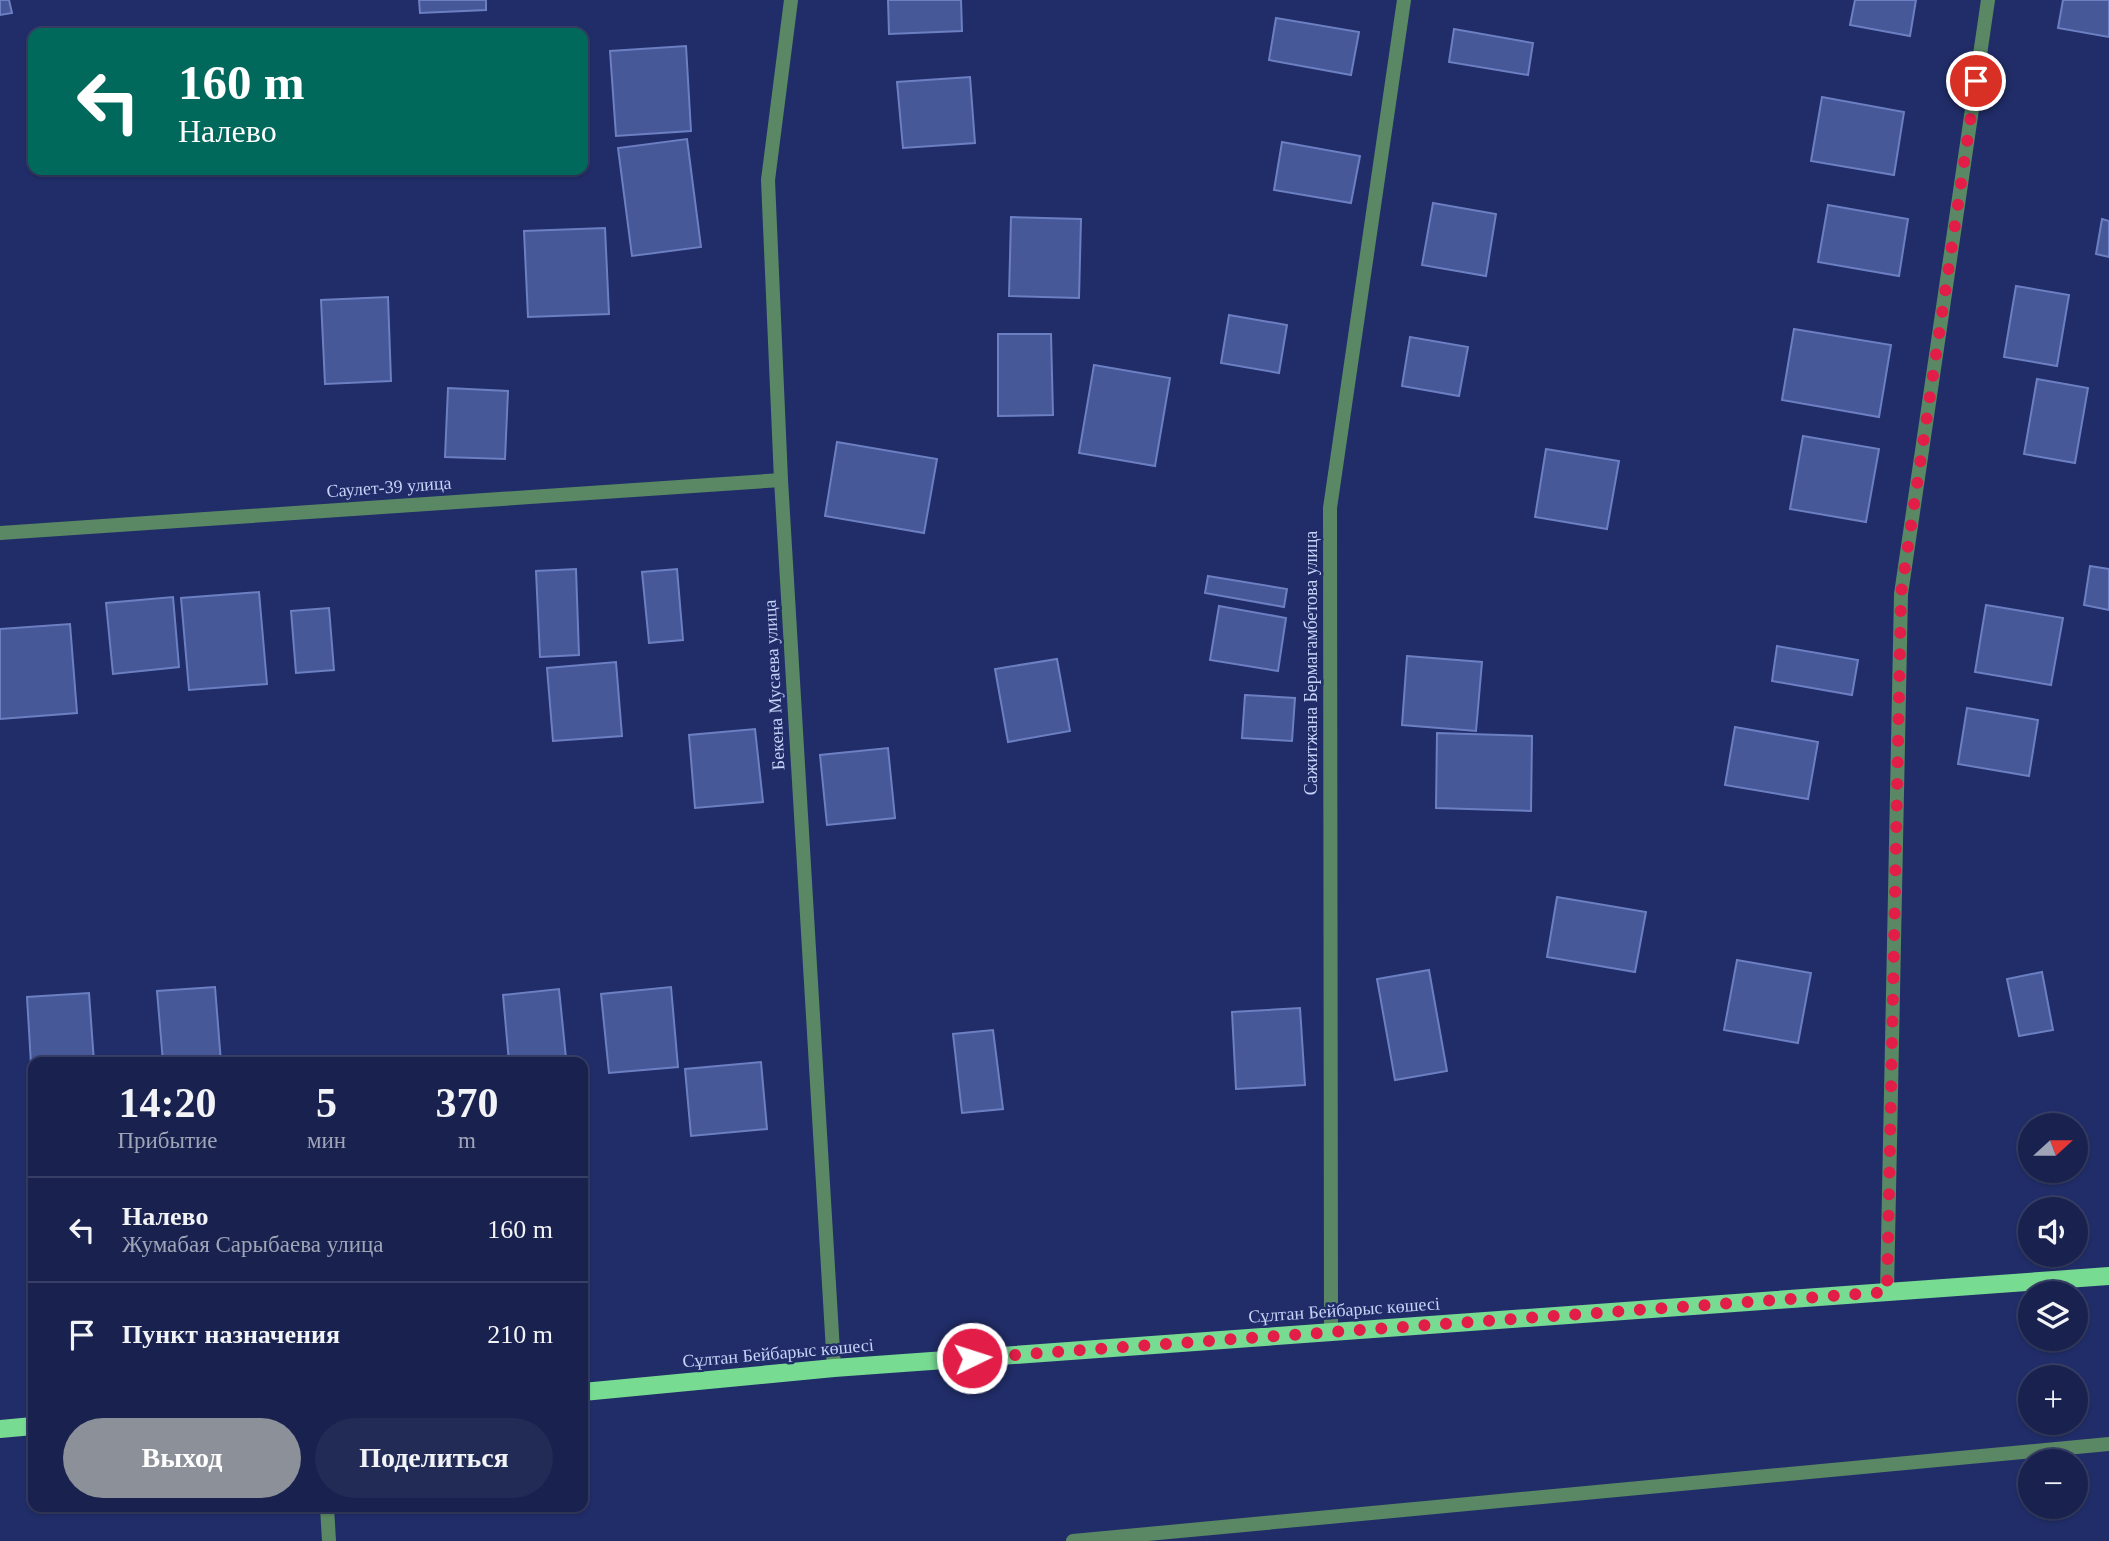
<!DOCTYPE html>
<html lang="ru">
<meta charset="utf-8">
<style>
:root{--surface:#19224f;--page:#222a56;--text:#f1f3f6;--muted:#9fa4b7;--line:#373f66;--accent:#8c9099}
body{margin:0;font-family:"Times New Roman",serif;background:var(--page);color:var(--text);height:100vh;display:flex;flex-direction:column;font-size:26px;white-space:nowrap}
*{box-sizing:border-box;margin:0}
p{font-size:23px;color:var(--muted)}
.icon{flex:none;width:38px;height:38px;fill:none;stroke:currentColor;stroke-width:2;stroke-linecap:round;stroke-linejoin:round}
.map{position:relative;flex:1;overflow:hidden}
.details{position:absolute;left:28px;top:1057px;width:560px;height:455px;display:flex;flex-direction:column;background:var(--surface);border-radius:14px;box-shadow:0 2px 5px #0004,0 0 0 2px var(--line)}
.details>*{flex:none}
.top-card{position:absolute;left:28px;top:28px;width:560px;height:147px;border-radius:14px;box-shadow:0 2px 5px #0004,0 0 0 2px var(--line);background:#00695c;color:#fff;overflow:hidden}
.needle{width:46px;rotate:69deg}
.fabs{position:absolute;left:2018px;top:1113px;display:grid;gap:14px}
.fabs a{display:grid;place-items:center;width:70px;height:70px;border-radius:50%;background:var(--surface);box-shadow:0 2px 5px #0004,0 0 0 2px var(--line);font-size:35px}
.pin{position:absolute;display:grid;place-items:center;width:60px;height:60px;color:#fff;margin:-30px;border:4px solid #fff;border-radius:50%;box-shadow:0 2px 7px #0007}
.me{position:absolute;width:77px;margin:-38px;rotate:86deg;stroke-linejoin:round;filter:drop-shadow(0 0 5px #0008)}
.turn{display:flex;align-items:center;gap:24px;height:147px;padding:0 35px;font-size:32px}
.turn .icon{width:91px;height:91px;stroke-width:2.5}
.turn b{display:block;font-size:49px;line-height:60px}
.eta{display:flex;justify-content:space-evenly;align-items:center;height:119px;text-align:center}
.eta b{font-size:42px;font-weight:800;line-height:49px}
.action{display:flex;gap:14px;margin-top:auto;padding:14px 35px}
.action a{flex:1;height:80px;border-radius:42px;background:var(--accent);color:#fff;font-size:28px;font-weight:800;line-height:80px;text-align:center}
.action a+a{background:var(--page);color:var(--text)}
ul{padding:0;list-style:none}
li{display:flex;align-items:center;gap:21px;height:105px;padding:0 35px;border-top:2px solid var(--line)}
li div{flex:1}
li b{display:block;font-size:26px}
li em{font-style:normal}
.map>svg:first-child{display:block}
.building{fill:#475898;stroke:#6b7fc2;stroke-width:2}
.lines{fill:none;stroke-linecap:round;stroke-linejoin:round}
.minor{stroke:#5a8864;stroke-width:14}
.primary{stroke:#78db92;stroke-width:18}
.route{stroke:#e11d48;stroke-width:12;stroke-dasharray:0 21.6}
.labels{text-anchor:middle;stroke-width:5;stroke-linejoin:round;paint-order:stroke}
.street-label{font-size:18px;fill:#c6d2f7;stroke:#212d69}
</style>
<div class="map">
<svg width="2109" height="1541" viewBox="0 0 2109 1541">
<rect width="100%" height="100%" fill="#212d69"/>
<path class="building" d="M 0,0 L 9,0 L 12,13 L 0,15 Z
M 419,0 L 486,0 L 486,10 L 420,13 Z
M 888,0 L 961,0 L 962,31 L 889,34 Z
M 1855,0 L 1916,0 L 1910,36 L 1850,25 Z
M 2063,0 L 2109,0 L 2109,37 L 2058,28 Z
M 1276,18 L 1359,32 L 1351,75 L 1269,60 Z
M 1454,29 L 1533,43 L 1528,75 L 1449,62 Z
M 686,46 L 691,131 L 616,136 L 610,51 Z
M 970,77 L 975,143 L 903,148 L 897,82 Z
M 1822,97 L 1904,112 L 1894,175 L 1811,161 Z
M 687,139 L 701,247 L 632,256 L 618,148 Z
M 1282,142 L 1360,156 L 1351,203 L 1274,190 Z
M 1433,203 L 1496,214 L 1486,276 L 1422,265 Z
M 1828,205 L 1908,219 L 1899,276 L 1818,262 Z
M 1011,217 L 1081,219 L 1079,298 L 1009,296 Z
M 2102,219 L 2109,221 L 2109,257 L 2096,254 Z
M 605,228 L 609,314 L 528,317 L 524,231 Z
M 2016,286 L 2069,295 L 2057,366 L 2004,357 Z
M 388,297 L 391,381 L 325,384 L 321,300 Z
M 1229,315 L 1287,325 L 1279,373 L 1221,363 Z
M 1794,329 L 1891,345 L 1879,417 L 1782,400 Z
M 998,334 L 1051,334 L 1053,415 L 998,416 Z
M 1410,337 L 1468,347 L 1459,396 L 1402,386 Z
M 1094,365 L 1170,378 L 1155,466 L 1079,453 Z
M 2037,379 L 2088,388 L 2075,463 L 2024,454 Z
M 448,388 L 508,391 L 505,459 L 445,457 Z
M 1803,436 L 1879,449 L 1866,522 L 1790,509 Z
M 837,442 L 937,459 L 924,533 L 825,516 Z
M 1546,449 L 1619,461 L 1607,529 L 1535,517 Z
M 2090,566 L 2109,569 L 2109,610 L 2084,605 Z
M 576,569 L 579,655 L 540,657 L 536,571 Z
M 677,569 L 683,640 L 649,643 L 642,572 Z
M 1208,576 L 1287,589 L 1284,607 L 1205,593 Z
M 259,592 L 267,684 L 189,690 L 181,598 Z
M 173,597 L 179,667 L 113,674 L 106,603 Z
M 1986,605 L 2063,618 L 2051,685 L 1975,672 Z
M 1219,606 L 1286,618 L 1278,671 L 1210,660 Z
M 329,608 L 334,670 L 296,673 L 291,611 Z
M 70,624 L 77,713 L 0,719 L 0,629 Z
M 1777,646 L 1858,660 L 1852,695 L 1772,681 Z
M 1407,656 L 1482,662 L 1476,731 L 1402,725 Z
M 1057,659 L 1070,731 L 1008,742 L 995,669 Z
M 616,662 L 622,736 L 553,741 L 547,668 Z
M 1245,695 L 1295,698 L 1292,741 L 1242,738 Z
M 1967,708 L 2038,720 L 2029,776 L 1958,764 Z
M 1735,727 L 1818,742 L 1808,799 L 1725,785 Z
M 755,729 L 763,802 L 695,808 L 689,735 Z
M 1437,733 L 1532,736 L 1531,811 L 1436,808 Z
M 888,748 L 895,818 L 827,825 L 820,755 Z
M 1557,897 L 1646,912 L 1635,972 L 1547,957 Z
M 1737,960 L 1811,973 L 1798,1043 L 1724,1030 Z
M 1429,970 L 1447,1071 L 1395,1080 L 1377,979 Z
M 2042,972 L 2053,1030 L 2019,1036 L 2007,979 Z
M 215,987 L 221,1062 L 163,1062 L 157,991 Z
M 671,987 L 678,1067 L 609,1073 L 601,994 Z
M 559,989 L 566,1058 L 509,1062 L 503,995 Z
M 89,993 L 94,1062 L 33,1062 L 32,1081 L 27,997 Z
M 1300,1008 L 1305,1085 L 1236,1089 L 1232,1012 Z
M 993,1030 L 1003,1109 L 962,1113 L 953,1034 Z
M 761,1062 L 767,1129 L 691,1136 L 685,1069 Z"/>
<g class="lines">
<path class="minor" d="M 791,0 L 768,180 L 781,480 L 834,1368
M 0,533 L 781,480
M 1887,1292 L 1901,594 L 1988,0
M 1331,1332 L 1330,508 L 1404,0
M 327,1507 L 329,1541
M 1073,1541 L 2109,1444"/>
<path class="primary" d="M 583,1392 L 834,1368 L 2109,1276
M 0,1429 L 33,1426"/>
</g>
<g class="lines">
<path class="route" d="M 972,1358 L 1887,1292 L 1901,594 L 1976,81"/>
</g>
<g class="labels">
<g class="street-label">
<text transform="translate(389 487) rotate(-4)" y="6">Саулет-39 улица</text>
<text transform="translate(1311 663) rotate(-90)" y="6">Сажитжана Бермагамбетова улица</text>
<text transform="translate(774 685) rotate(-93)" y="6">Бекена Мусаева улица</text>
<text transform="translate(1344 1310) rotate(-4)" y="6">Сұлтан Бейбарыс көшесі</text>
<text transform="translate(778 1353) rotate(-5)" y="6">Сұлтан Бейбарыс көшесі</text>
</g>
</g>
</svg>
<div class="fabs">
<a><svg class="needle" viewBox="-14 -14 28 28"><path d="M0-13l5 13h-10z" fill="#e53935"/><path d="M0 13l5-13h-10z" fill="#9fa4b7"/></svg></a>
<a><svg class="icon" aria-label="sound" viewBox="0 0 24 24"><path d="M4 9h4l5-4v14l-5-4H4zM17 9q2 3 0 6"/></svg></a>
<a><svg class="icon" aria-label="layers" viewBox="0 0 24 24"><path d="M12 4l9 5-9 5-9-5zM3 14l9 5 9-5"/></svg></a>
<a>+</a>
<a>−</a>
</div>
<div class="pin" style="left:1976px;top:81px;background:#d93025"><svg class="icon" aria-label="arrive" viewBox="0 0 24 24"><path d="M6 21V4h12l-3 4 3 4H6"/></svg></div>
<svg class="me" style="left:972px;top:1358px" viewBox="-20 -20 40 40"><circle r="17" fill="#e11d48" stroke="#fff" stroke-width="3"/><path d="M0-11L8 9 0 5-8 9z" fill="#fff"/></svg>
<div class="top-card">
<div class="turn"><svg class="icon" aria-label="left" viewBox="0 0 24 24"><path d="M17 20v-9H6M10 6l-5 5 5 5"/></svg><div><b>160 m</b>Налево</div></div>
</div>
<section class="details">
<div class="eta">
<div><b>14:20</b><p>Прибытие</p></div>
<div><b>5</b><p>мин</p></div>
<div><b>370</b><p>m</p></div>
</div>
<ul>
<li><svg class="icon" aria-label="left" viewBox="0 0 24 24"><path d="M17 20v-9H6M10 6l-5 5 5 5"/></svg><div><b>Налево</b><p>Жумабая Сарыбаева улица</p></div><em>160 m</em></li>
<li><svg class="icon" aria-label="arrive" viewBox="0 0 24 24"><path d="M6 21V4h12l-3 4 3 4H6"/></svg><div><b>Пункт назначения</b></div><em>210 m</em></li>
</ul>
<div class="action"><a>Выход</a><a>Поделиться</a></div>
</section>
</div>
